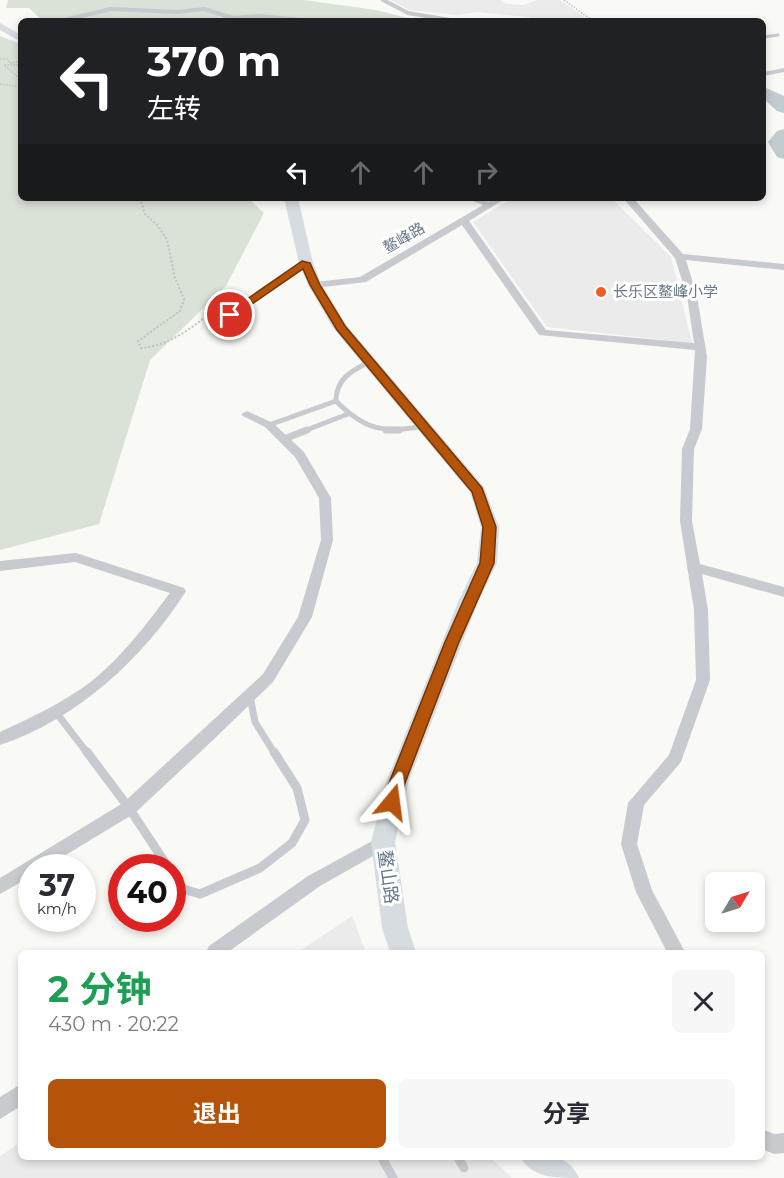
<!DOCTYPE html>
<html lang="zh">
<meta charset="utf-8">
<style>
:root{--surface:#fff;--page:#f7f7f7;--text:#2b2b33;--muted:#7c7c81;--accent:#b45309}
body{margin:0;font-family:Montserrat,"Noto Sans SC",sans-serif;background:var(--page);color:var(--text);height:100vh;display:flex;flex-direction:column;font-size:22px;white-space:nowrap}
*{box-sizing:border-box;margin:0}
p{font-size:20px;color:var(--muted)}
.icon{flex:none;width:33px;height:33px;fill:none;stroke:currentColor;stroke-width:2;stroke-linecap:round;stroke-linejoin:round}
.map{position:relative;flex:1;overflow:hidden}
.drawer{position:absolute;left:18px;top:950px;width:747px;height:210px;display:flex;flex-direction:column;background:var(--surface);border-radius:9px;box-shadow:0 3px 9px #0003}
.drawer>*{flex:none}
.guide{position:absolute;left:18px;top:18px;width:748px;height:183px;border-radius:9px;box-shadow:0 3px 9px #0003;background:#202124;color:#fff;overflow:hidden}
.needle{width:39px;rotate:52deg}
.fabs{position:absolute;left:705px;top:872px;display:grid;gap:12px}
.fabs a{display:grid;place-items:center;width:60px;height:60px;border-radius:9px;background:var(--surface);box-shadow:0 3px 9px #0003;font-size:30px}
.speed{position:absolute;left:18px;top:854px;display:flex;gap:12px;font-size:30px;font-weight:700;text-align:center}
.speed>*{display:grid;place-content:center;width:78px;height:78px;border-radius:50%;background:var(--surface);box-shadow:0 3px 9px #0003;line-height:1}
.speed small{font-size:15px;font-weight:400}
.speed .limit{border:9px solid #d22;background:#fff;color:#111}
.pin{position:absolute;display:grid;place-items:center;width:51px;height:51px;color:#fff;margin:-26px;border:3px solid #fff;border-radius:50%;box-shadow:0 2px 6px #0007}
.me{position:absolute;width:66px;margin:-33px;rotate:16deg;stroke-linejoin:round;filter:drop-shadow(0 0 4px #0008)}
.turn{display:flex;align-items:center;gap:21px;height:126px;padding:0 30px;font-size:27px}
.turn .icon{width:78px;height:78px;stroke-width:2.5}
.turn b{display:block;font-size:42px;line-height:51px}
.lanes{display:flex;align-items:center;height:57px;padding:0 30px;background:#0003;justify-content:center;gap:30px;direction:ltr}
.lanes .off{opacity:.35}
.round{display:grid;place-items:center;flex:none;width:63px;height:63px;border-radius:9px;background:var(--page)}
.summary{display:flex;align-items:center;justify-content:space-between;height:102px;padding:0 30px}
h1{font-size:36px;font-weight:700;line-height:45px;color:#1e9e55}
.primary-button{display:flex;gap:12px;margin-top:auto;padding:12px 30px}
.primary-button a{flex:1;height:69px;border-radius:9px;background:var(--accent);color:#fff;font-size:24px;font-weight:700;line-height:69px;text-align:center}
.primary-button a+a{background:var(--page);color:var(--text)}
.map>svg:first-child{display:block}
.built{fill:#eaebea}
.green{fill:#dae1d7}
.lines{fill:none;stroke-linecap:round;stroke-linejoin:round}
.stream{stroke:#c1cbd0;stroke-width:3}
.river{fill:#c1cbd0;fill-rule:evenodd}
.path-far1{stroke:#c0c3c5;stroke-width:1.5;stroke-dasharray:1.5 1.5;stroke-linecap:butt}
.path{stroke:#c0c3c5;stroke-width:2;stroke-dasharray:2 2;stroke-linecap:butt}
.lane-far3{stroke:#c7cbcf;stroke-width:4}
.lane-far2{stroke:#c7cbcf;stroke-width:5}
.lane-far1{stroke:#c7cbcf;stroke-width:7}
.lane{stroke:#c7cbcf;stroke-width:9}
.street{fill:#c7cbcf;fill-rule:evenodd}
.secondary{fill:#d6dce0;fill-rule:evenodd}
.route{fill:#b45309;stroke:#753606;stroke-width:1.5}
.poi-dot{fill:#ef5c20;stroke:#fff;stroke-width:2}
.labels{text-anchor:middle;stroke-width:6;stroke-linejoin:round;paint-order:stroke}
.far-street-label{font-size:15px;fill:#66788a;stroke:#fff}
.far-poi-label{font-size:15px;fill:#66788a;stroke:#fff;text-anchor:start}
.street-label{font-size:18px;fill:#66788a;stroke:#fff}
</style>
<div class="map">
<svg width="784" height="1178" viewBox="0 0 784 1178">
<rect width="100%" height="100%" fill="#f9f9f6"/>
<path class="built" d="M 391,0 L 500,0 L 507,4 L 523,5 L 537,0 L 560,0 L 585,17 L 563,21 L 539,21 L 529,17 L 477,12 L 458,15 L 409,10 Z
M 513,198 L 611,198 L 671,257 L 692,343 L 547,327 L 473,222 Z
M 352,916 L 366,952 L 298,952 Z
M 21,1142 L 21,1156 L 490,1157 L 512,1178 L 0,1178 L 0,1156 Z"/>
<path class="green" d="M 8,0 L 303,0 L 376,10 L 419,21 L 43,21 L 29,8 L 6,8 Z
M 0,36 L 21,44 L 21,198 L 248,198 L 264,213 L 226,286 L 150,360 L 99,524 L 0,550 Z"/>
<g class="lines">
<path class="stream" d="M 764,37 L 778,35"/>
<path class="river" d="M 764,87 L 784,96 L 784,113 L 777,111 L 764,99 Z
M 784,129 L 784,159 L 777,157 L 768,142 L 777,131 Z"/>
<path class="path-far1" d="M 564,0 L 593,21
M 0,59 L 7,59 L 10,63 L 21,61
M 21,65 L 4,65 L 18,77 L 21,84
M 0,84 L 21,87"/>
<path class="path" d="M 140,198 L 145,214 L 158,226 L 167,240 L 175,278 L 184,299 L 180,311 L 138,341 L 141,348 C 165,346 185,333 204,318
M 214,310 L 226,302"/>
<path class="lane-far3" d="M 383,0 L 408,13 L 456,21
M 60,21 L 111,9 L 178,12 L 204,9 L 233,18 L 261,16 L 310,21"/>
<path class="lane-far2" d="M 472,198 L 490,205
M 214,325 L 306,263
M 369,362 C 351,371 336,379 336,401 C 365,430 384,434 424,426
M 269,425 L 336,401
M 304,431 L 348,414"/>
<path class="lane-far1" d="M 386,430 L 399,430
M 284,439 L 307,430
M 250,696 L 255,722 L 275,754
M 55,711 L 88,754"/>
<path class="lane" d="M 87,752 L 129,808 L 168,867
M 172,873 L 183,889 L 200,894 L 260,868 L 292,843 L 305,820 L 297,788 L 274,752
M 381,1156 L 393,1178
M 457,1156 L 464,1168"/>
<path class="street" d="M 784,68 L 784,72 L 764,76 L 764,72 Z
M 495,198 L 506,198 L 469,221 L 546,330 L 694,343 L 687,296 L 675,258 L 623,198 L 633,198 L 683,254 L 784,264 L 784,270 L 686,260 L 697,296 L 707,357 L 702,429 L 694,449 L 692,521 L 700,564 L 784,587 L 784,597 L 702,574 L 708,610 L 710,680 L 681,762 L 644,805 L 637,844 L 652,890 L 685,952 L 667,952 L 636,892 L 621,844 L 628,803 L 669,755 L 696,680 L 694,610 L 680,521 L 682,449 L 690,429 L 695,350 L 539,335 L 462,225 L 366,282 L 315,288 L 310,285 L 315,282 L 360,277 Z
M 247,411 L 273,423 L 304,452 L 331,498 L 333,540 L 312,617 L 273,682 L 212,741 L 135,813 L 46,867 L 32,867 L 32,876 L 0,894 L 0,878 L 123,803 L 263,674 L 298,617 L 321,540 L 319,498 L 295,457 L 265,427 L 243,416 L 241,414 Z
M 76,553 L 184,588 L 186,591 C 144,658 76,720 0,745 L 0,732 C 32,717 65,702 93,680 C 123,656 147,623 170,593 L 75,562 L 0,571 L 0,561 Z
M 383,835 L 389,837 L 391,842 L 389,847 L 320,886 L 228,952 L 206,952 L 209,946 L 308,876 Z
M 21,1084 L 21,1106 L 0,1119 L 0,1097 Z
M 762,1129 L 774,1134 L 784,1133 L 784,1153 L 774,1154 L 762,1149 Z"/>
<path class="secondary" d="M 0,23 L 21,35 L 21,42 L 0,30 Z
M 284,198 L 298,198 L 313,263 L 322,285 L 347,326 L 484,487 L 499,527 L 497,563 L 478,602 L 408,783 L 395,842 L 408,928 L 416,952 L 390,952 L 382,928 L 371,842 L 386,783 L 458,602 L 477,563 L 481,527 L 470,492 L 333,328 L 308,285 L 299,263 Z
M 520,1156 C 545,1156 567,1151 579,1178 C 554,1178 531,1178 520,1156 Z"/>
</g>
<path class="route" d="M 302,261 L 310,263 L 320,285 L 345,326 L 482,488 L 496,527 L 494,563 L 459,642 L 405,783 L 398,807 L 392,809 L 386,807 L 384,802 L 389,783 L 445,642 L 480,563 L 483,527 L 472,492 L 337,330 L 310,285 L 303,269 L 233,317 L 224,315 Z"/>
<circle class="poi-dot" cx="601" cy="292" r="6"/>
<g class="labels">
<g class="far-street-label">
<text transform="translate(404 238) rotate(-30)" y="5">鳌峰路</text>
</g>
<g class="far-poi-label">
<text x="613" y="297">长乐区鳌峰小学</text>
</g>
<g class="street-label">
<text transform="translate(388 877) rotate(82)" y="6">鳌山路</text>
</g>
</g>
</svg>
<div class="fabs">
<a><svg class="needle" viewBox="-14 -14 28 28"><path d="M0-13l5 13h-10z" fill="#e53935"/><path d="M0 13l5-13h-10z" fill="#7c7c81"/></svg></a>
</div>
<div class="speed"><div>37<small>km/h</small></div><div class="limit">40</div></div>
<div class="pin" style="left:230px;top:315px;background:#d93025"><svg class="icon" aria-label="arrive" viewBox="0 0 24 24"><path d="M6 21V4h12l-3 4 3 4H6"/></svg></div>
<svg class="me" style="left:392px;top:802px" viewBox="-20 -20 40 40"><path d="M0-17L14 15 0 8-14 15z" fill="#b45309" stroke="#fff" stroke-width="4"/></svg>
<div class="guide">
<div class="turn"><svg class="icon" aria-label="left" viewBox="0 0 24 24"><path d="M17 20v-9H6M10 6l-5 5 5 5"/></svg><div><b>370 m</b>左转</div></div>
<div class="lanes"><svg class="icon" aria-label="left" viewBox="0 0 24 24"><path d="M17 20v-9H6M10 6l-5 5 5 5"/></svg><svg class="icon off" aria-label="ahead" viewBox="0 0 24 24"><path d="M12 20V5M6 11l6-6 6 6"/></svg><svg class="icon off" aria-label="ahead" viewBox="0 0 24 24"><path d="M12 20V5M6 11l6-6 6 6"/></svg><svg class="icon off" aria-label="right" viewBox="0 0 24 24"><path d="M7 20v-9h11M14 6l5 5-5 5"/></svg></div>
</div>
<section class="drawer">
<div class="summary"><div><h1>2 分钟</h1><p>430 m · 20:22</p></div><a class="round"><svg class="icon" aria-label="close" viewBox="0 0 24 24"><path d="M6 6l12 12M18 6L6 18"/></svg></a></div>
<div class="primary-button"><a>退出</a><a>分享</a></div>
</section>
</div>
